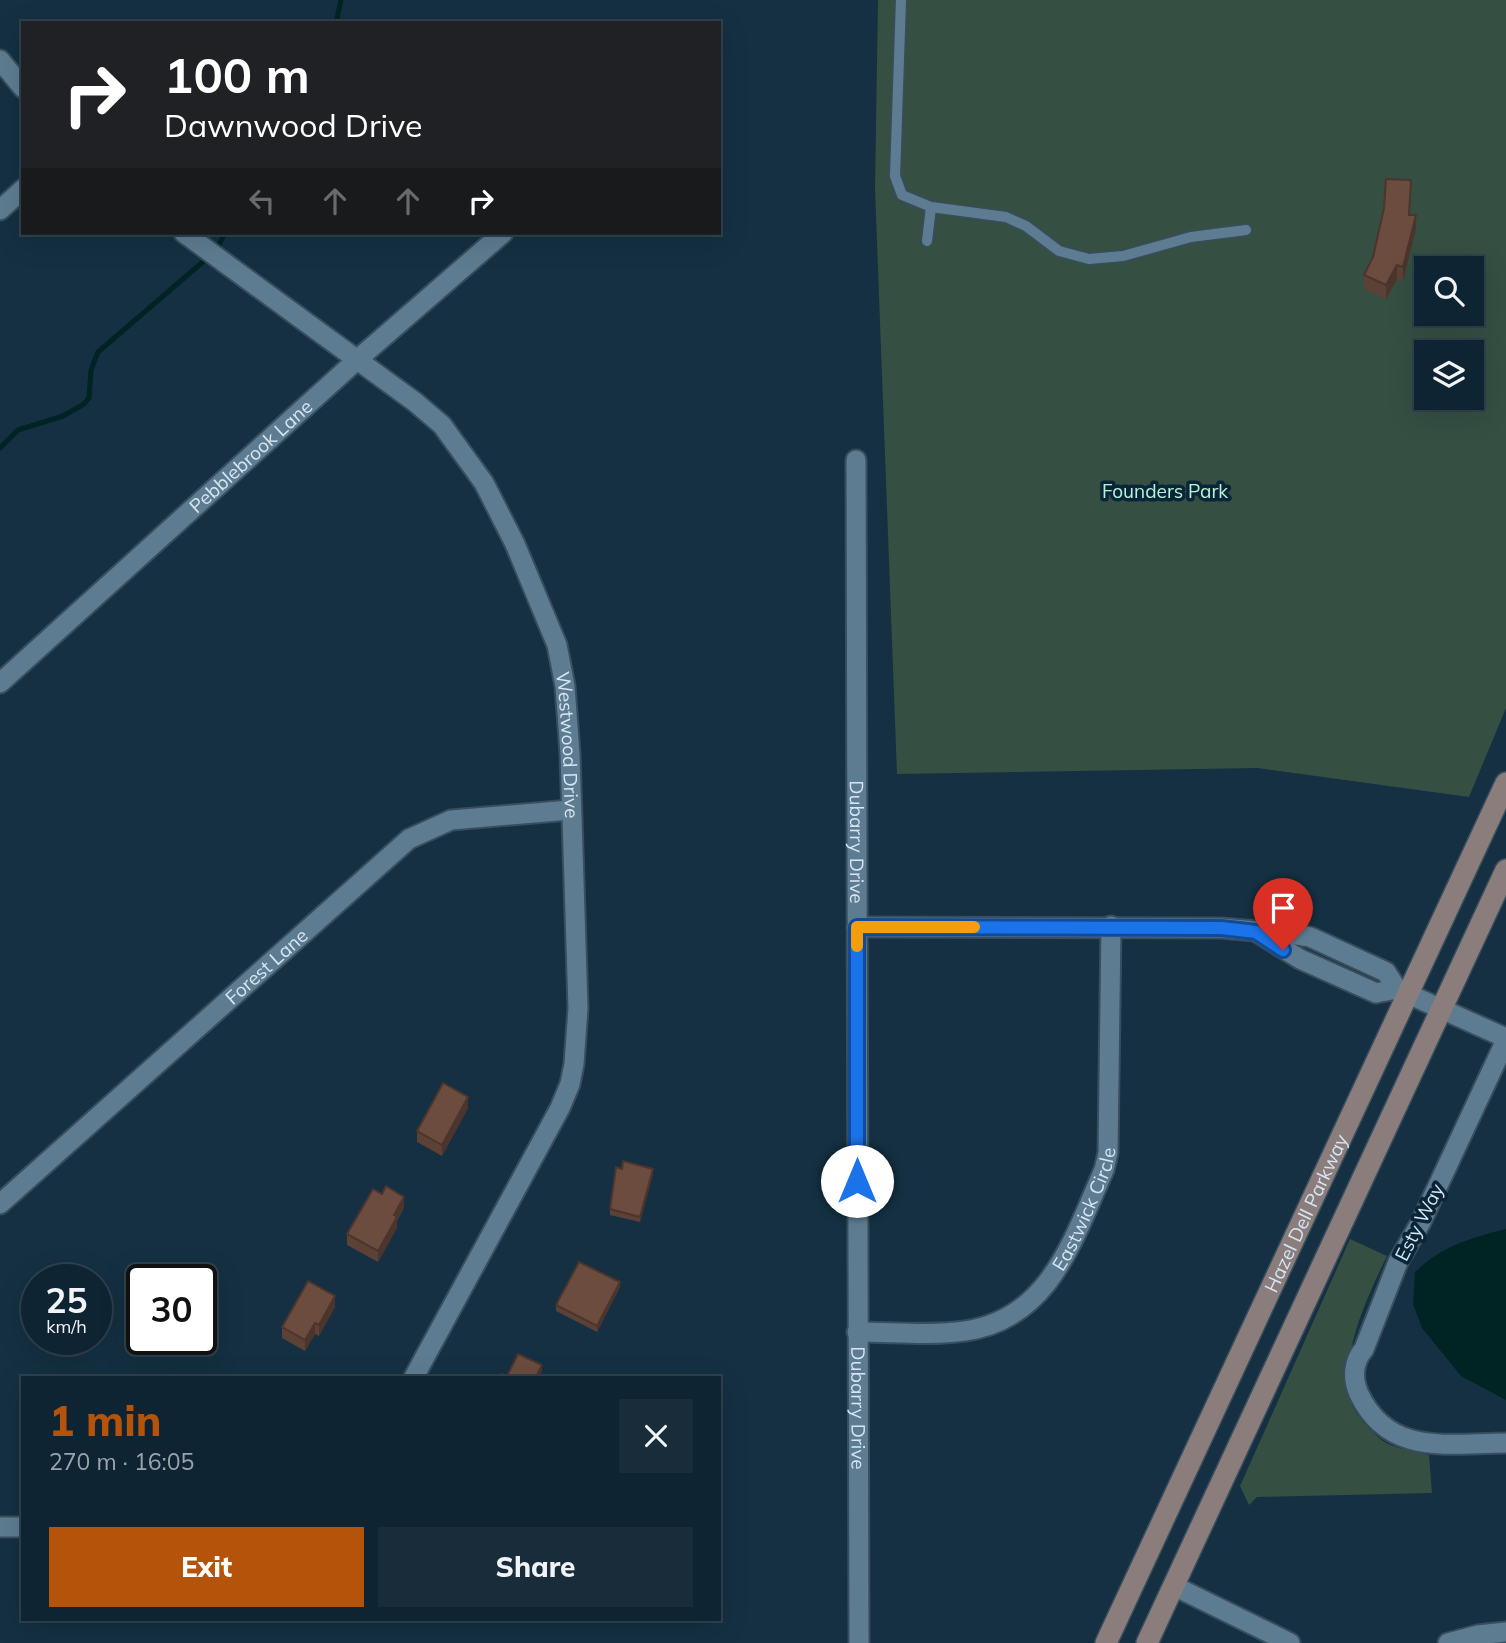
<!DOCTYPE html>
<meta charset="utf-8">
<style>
:root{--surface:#0f2432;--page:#182c3a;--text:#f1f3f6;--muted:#9ba4ac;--line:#2f414d;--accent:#b45309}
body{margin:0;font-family:Mulish,sans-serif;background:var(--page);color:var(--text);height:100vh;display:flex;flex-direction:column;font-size:26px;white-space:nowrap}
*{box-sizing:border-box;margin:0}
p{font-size:23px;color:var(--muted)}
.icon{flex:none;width:38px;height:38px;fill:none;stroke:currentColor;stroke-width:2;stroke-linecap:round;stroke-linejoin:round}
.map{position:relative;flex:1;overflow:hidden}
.panel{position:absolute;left:21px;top:1376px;width:700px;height:245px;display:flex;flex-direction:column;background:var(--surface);border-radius:0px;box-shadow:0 7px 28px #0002,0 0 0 2px var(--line)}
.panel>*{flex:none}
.top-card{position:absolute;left:21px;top:21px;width:700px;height:214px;border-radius:0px;box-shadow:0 7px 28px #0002,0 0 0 2px var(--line);background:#202124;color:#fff;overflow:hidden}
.buttons{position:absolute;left:1414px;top:256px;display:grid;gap:14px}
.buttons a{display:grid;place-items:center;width:70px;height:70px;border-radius:0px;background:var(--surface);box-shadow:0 7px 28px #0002,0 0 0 2px var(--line);font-size:35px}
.speed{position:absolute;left:21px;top:1264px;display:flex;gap:14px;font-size:35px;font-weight:700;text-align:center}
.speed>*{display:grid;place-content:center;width:91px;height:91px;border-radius:50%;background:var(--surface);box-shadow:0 7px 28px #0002,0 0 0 2px var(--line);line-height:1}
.speed small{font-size:18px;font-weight:400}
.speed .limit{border:4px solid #111;border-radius:10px;background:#fff;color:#111}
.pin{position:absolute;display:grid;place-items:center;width:60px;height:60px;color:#fff;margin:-72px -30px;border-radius:50% 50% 50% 0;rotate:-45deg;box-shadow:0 0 7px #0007}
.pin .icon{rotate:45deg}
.me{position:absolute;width:77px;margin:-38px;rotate:0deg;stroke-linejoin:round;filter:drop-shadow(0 0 5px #0008)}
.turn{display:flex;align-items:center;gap:24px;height:147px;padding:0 28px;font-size:32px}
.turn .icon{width:91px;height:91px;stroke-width:2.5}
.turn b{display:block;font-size:49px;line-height:60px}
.lanes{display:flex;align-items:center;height:66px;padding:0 28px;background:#0003;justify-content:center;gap:35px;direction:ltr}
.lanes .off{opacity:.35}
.round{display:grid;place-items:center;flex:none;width:74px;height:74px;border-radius:0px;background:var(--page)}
.headline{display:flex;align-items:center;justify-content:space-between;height:119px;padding:0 28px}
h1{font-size:42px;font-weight:800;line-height:52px;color:var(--accent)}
.button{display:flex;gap:14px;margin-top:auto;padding:14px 28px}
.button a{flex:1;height:80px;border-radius:0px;background:var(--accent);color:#fff;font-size:28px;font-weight:800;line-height:80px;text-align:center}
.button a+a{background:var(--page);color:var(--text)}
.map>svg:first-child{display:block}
.green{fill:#354f43;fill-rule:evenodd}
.water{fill:#002324}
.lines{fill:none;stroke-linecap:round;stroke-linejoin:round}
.stream{stroke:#002324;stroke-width:5}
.lane-casing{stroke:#384d5d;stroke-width:13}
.street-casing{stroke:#384d5d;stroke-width:23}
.secondary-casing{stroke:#384d5d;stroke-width:24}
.lane{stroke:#5e7c91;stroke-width:10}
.street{stroke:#5e7c91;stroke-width:19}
.secondary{stroke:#8a7d7c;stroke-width:21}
.wall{fill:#5c4136}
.shaded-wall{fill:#4b352c}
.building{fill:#6b4c3f;stroke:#4b352c;stroke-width:2}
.route-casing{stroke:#114b97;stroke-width:18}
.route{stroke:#1a73e8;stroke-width:12}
.slow{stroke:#f59e0b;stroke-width:12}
.labels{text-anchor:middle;stroke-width:7;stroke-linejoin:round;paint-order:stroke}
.street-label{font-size:19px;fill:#d6e6f3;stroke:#0a2538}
.park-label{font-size:19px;fill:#b7f3d6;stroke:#0a2538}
</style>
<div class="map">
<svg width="1506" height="1643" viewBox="0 0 1506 1643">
<rect width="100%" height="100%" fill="#143042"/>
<path class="green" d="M 878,0 L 1506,0 L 1506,708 L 1469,797 L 1258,768 L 897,774 L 875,189 ZM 1426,268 L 1472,268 L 1472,313 L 1426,313 ZM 1426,352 L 1472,352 L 1472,397 L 1426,397 Z
M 1350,1239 L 1387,1256 C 1367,1298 1338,1356 1352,1405 C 1355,1415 1374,1434 1383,1441 C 1394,1449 1416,1451 1429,1455 L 1432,1493 L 1257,1497 L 1249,1505 L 1240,1486 Z"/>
<path class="water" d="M 1506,1229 L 1506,1400 L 1461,1376 L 1422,1328 L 1413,1304 L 1415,1272 C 1444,1245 1468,1239 1506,1229 Z"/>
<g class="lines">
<path class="stream" d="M 336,23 L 341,0
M 219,245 L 225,233
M 0,448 L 18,430 L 63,416 L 84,404 L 89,398 L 91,370 L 98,352 L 205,260"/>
<defs>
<path id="lane" d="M 901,0 L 895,176 L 902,195 L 931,207 L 927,241
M 931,207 L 1006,217 L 1026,226 L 1059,251 L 1089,259 L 1123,256 L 1191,237 L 1246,230"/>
<g id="street">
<path d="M 0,60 L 23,88"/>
<path d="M 0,210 L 23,189"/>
<path id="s1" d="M 184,233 L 415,402 L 442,425 L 484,483 L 515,544 L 557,645 L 565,686 L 570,754 L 578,1008 L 574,1064 L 570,1084 L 560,1108 L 414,1377"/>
<path id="s2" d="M 856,460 L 859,1643"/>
<path id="s3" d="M 0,683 L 358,359 L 503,233"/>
<path d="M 857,927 L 1221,928 L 1291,934 L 1310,937 L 1386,972 L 1397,989 L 1506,1038"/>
<path d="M 1257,932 L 1300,959 L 1376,993 L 1397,989"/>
<path d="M 1506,1040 L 1421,1222 L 1398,1262 L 1364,1349 C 1353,1362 1352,1378 1359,1394 C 1389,1457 1448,1443 1506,1443"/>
<path id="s4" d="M 0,1204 L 409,839 L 451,820 L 570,810"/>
<path id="s5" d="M 857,1332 C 892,1332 930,1336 965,1331 C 1050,1319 1073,1239 1104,1170 L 1108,1153 L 1111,926"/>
<path d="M 0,1527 L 23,1527"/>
<path d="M 1174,1586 L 1290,1643"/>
<path d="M 1448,1643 L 1478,1635 L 1506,1632"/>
</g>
<g id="secondary">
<path id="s6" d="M 1106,1643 L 1506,783"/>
<path d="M 1147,1643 L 1506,870"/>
</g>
</defs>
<use href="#lane" class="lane-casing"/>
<use href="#street" class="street-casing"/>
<use href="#secondary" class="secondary-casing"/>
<use href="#lane" class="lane"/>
<use href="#street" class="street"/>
<use href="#secondary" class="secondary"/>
</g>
<path class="wall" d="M 1411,194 L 1409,215 L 1416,229 L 1403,281 L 1397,279 L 1386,299 L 1364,289 L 1364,275 Z
M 468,1108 L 442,1156 L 417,1142 L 417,1131 Z
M 653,1174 L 640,1222 L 610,1215 L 610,1209 Z
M 404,1208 L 397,1221 L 397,1228 L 378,1262 L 347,1245 L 347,1234 Z
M 620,1287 L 597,1332 L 556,1311 L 556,1305 Z
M 335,1307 L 319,1336 L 315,1334 L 305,1351 L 282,1338 L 282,1327 Z"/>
<path class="shaded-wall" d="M 1416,215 L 1416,229 L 1403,281 L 1403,267 Z
M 1397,265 L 1397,279 L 1386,299 L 1386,285 Z
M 468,1097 L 468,1108 L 442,1156 L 442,1145 Z
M 653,1169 L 653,1174 L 640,1222 L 640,1217 Z
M 404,1197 L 404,1208 L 397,1221 L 397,1228 L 378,1262 L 378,1251 L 394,1215 Z
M 620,1282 L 620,1287 L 597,1332 L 597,1326 Z
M 335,1296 L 335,1307 L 319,1336 L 319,1325 Z
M 315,1323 L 315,1334 L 305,1351 L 305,1340 Z
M 542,1365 L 542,1371 L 539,1377 L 536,1377 Z"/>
<path class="building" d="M 1386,179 L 1411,180 L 1409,215 L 1416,215 L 1403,267 L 1397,265 L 1386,285 L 1364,275 L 1373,257 L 1384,208 Z
M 443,1083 L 468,1097 L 442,1145 L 417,1131 Z
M 623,1161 L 653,1169 L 640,1217 L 610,1209 L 616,1167 L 622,1169 Z
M 386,1186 L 404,1197 L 394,1215 L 397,1217 L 378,1251 L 347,1234 L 373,1189 L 382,1194 Z
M 579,1262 L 620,1282 L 597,1326 L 556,1305 Z
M 308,1281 L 335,1296 L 319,1325 L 315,1323 L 305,1340 L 282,1327 Z
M 518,1354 L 542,1365 L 536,1377 L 500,1377 L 502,1374 L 507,1376 Z"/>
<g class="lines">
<defs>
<path id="route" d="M 857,1181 L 857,927 L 1221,928 L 1256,932 L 1283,950"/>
</defs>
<use href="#route" class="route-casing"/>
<use href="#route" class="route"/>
<path class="slow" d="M 857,946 L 857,927 L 974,927"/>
</g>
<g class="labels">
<g class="street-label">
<text dy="7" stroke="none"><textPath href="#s3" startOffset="338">Pebblebrook Lane</textPath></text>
<text dy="7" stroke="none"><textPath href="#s1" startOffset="672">Westwood Drive</textPath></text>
<text dy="7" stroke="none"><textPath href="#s2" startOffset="382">Dubarry Drive</textPath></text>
<text dy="7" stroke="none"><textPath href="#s4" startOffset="357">Forest Lane</textPath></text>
<text dy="7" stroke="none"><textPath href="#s5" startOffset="289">Eastwick Circle</textPath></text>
<text dy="7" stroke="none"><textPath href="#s6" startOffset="474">Hazel Dell Parkway</textPath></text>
<text transform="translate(1419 1222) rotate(-63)" y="7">Esty Way</text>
<text dy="7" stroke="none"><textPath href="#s2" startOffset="948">Dubarry Drive</textPath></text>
</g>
<g class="park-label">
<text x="1165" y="498">Founders Park</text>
</g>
</g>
</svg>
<div class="buttons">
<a><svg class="icon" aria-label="search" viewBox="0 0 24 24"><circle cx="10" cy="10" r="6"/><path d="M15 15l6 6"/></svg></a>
<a><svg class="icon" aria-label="layers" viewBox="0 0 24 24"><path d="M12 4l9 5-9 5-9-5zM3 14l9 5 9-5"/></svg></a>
</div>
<div class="speed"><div>25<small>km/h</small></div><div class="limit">30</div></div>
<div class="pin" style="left:1283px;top:950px;background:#d93025"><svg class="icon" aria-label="arrive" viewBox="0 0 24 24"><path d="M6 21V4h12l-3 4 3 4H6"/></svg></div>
<svg class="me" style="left:857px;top:1181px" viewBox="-20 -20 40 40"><circle r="19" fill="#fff"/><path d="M0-13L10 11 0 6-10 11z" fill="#1a73e8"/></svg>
<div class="top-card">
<div class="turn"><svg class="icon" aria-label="right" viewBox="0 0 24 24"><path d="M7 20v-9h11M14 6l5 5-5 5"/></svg><div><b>100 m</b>Dawnwood Drive</div></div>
<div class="lanes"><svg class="icon off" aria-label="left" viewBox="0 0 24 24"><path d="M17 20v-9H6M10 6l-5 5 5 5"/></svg><svg class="icon off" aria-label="ahead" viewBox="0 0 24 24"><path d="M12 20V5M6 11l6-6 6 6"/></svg><svg class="icon off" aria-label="ahead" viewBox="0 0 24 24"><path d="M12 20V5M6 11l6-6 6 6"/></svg><svg class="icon" aria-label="right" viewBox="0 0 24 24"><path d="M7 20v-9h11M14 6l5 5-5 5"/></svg></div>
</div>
<section class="panel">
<div class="headline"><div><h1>1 min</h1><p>270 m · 16:05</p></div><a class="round"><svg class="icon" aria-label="close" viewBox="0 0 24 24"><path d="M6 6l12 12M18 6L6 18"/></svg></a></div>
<div class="button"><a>Exit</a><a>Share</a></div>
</section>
</div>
